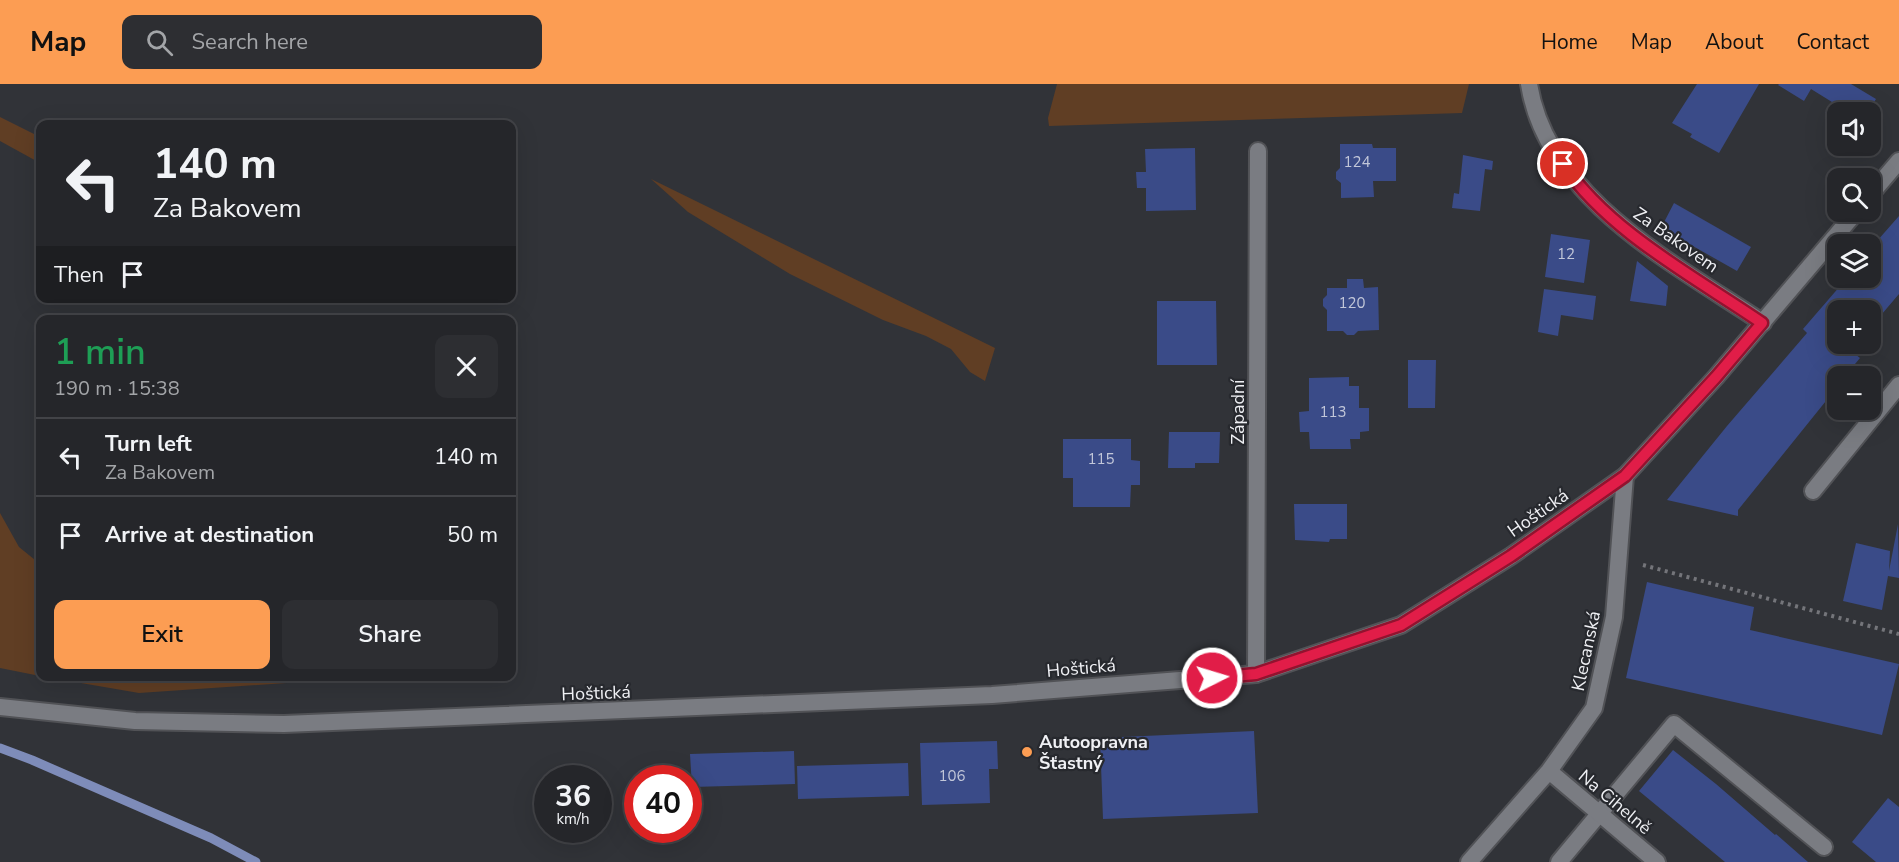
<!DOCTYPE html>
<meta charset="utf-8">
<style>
:root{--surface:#25262a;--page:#2d2e32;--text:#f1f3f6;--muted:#a3a5a8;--line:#424347;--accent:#fc9d53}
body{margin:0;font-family:"Nunito Sans",sans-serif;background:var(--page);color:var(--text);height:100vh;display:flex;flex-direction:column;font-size:22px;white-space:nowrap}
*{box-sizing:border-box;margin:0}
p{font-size:20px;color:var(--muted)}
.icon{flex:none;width:33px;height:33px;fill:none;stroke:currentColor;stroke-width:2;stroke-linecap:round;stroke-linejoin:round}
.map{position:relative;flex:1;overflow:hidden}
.side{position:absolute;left:36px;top:231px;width:480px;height:366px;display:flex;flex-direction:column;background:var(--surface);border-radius:12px;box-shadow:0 6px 24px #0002,0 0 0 2px var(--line)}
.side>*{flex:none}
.top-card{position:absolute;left:36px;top:36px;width:480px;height:183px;border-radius:12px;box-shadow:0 6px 24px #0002,0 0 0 2px var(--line);background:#25262a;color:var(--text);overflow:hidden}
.buttons{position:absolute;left:1827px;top:18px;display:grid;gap:12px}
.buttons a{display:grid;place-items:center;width:54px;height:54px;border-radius:12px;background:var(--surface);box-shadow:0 6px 24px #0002,0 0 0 2px var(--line);font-size:30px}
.speed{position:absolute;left:534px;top:681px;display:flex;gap:12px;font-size:30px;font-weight:700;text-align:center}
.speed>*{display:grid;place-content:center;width:78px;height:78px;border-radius:50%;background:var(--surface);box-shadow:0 6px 24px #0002,0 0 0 2px var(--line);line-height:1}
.speed small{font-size:15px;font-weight:400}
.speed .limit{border:9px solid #d22;background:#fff;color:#111}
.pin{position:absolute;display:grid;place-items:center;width:51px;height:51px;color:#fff;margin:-26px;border:3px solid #fff;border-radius:50%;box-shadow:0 2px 6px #0007}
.me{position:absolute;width:66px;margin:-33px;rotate:85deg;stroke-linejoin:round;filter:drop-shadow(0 0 4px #0008)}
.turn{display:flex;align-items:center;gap:21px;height:126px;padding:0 18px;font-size:27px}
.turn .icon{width:78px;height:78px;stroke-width:2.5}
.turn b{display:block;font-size:42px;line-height:51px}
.then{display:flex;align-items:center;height:57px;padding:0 18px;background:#0003;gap:12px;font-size:22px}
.round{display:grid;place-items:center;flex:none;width:63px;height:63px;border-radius:12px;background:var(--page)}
.headline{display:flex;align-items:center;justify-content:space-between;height:102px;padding:0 18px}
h1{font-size:36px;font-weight:600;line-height:45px;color:#1e9e55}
.cta{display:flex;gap:12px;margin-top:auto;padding:12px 18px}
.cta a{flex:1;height:69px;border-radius:12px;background:var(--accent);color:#111;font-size:24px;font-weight:600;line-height:69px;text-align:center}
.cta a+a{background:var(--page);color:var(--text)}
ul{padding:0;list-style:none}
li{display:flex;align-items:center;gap:18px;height:78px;padding:0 18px;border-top:2px solid var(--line)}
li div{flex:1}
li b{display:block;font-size:22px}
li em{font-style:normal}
header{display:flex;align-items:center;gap:36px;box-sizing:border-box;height:84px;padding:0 30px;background:var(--accent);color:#111}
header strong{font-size:28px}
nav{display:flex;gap:33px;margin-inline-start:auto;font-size:21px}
.search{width:420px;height:54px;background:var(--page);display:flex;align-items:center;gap:15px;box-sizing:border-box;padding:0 21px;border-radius:12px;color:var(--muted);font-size:22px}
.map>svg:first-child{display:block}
.green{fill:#603e24}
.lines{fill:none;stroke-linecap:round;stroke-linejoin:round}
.stream{stroke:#7e8cb9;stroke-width:9}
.building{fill:#3a4b88}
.service-casing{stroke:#515256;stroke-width:20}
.minor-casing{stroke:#515256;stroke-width:20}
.tertiary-casing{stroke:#515256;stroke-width:20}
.path{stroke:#74757a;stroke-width:4;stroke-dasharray:3 4.5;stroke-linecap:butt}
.service{stroke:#7a7c82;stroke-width:16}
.minor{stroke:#7a7c82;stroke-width:16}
.tertiary{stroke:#7a7c82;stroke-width:16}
.route-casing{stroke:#92132f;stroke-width:15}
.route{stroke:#e11d48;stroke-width:10}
.poi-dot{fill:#fc9d53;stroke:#27292e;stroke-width:2}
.labels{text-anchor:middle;stroke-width:4.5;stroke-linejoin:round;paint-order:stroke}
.number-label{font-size:15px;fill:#c2c7d9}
.street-label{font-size:18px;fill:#eff0f4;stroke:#27292e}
.poi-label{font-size:18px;font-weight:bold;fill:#eff0f4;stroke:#27292e;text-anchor:start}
</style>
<header>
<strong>Map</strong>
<div class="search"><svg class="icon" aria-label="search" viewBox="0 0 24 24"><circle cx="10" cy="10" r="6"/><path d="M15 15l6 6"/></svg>Search here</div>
<nav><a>Home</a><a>Map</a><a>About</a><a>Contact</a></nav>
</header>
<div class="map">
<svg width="1899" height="778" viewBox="0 0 1899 778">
<rect width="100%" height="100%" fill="#313338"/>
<path class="green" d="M 1057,0 L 1469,0 L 1462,29 L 1049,42 L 1048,34 Z
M 0,33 L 40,53 L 40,79 L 0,57 Z
M 651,95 L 995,264 L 985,297 L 970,288 L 951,265 L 926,252 L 883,236 L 790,190 L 688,128 Z
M 0,429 L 19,463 L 40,480 L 40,592 L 0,584 Z
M 342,592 L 344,595 L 139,609 L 46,593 Z"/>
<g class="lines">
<path class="stream" d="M 0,664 L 32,676 L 211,754 L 256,778"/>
</g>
<path class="building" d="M 1697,0 L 1759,0 L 1719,69 L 1690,53 L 1692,50 L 1672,39 Z
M 1779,0 L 1851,0 L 1876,15 L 1868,28 L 1838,28 L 1838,37 L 1825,29 L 1832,18 L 1811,5 L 1804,17 L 1778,1 Z
M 1340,60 L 1372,60 L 1373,64 L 1396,64 L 1396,97 L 1373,97 L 1374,113 L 1341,114 L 1341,99 L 1336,95 L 1336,88 L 1340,84 Z
M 1195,64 L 1196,126 L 1146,127 L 1146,104 L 1137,104 L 1136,88 L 1146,88 L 1145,65 Z
M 1463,71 L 1493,77 L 1492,86 L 1485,85 L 1480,127 L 1452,124 L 1454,109 L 1459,110 Z
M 1674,119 L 1751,163 L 1737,187 L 1661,144 Z
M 1899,132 L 1899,210 L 1870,244 L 1870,226 L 1838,226 L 1838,260 L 1858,260 L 1851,267 L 1860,274 L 1845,292 L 1838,292 L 1838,302 L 1738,426 L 1738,432 L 1667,416 L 1727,342 L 1807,249 L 1803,245 L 1847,194 L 1870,194 L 1870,165 Z
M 1551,150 L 1590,156 L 1584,199 L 1545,193 Z
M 1637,177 L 1668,202 L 1666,222 L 1630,217 Z
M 1347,195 L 1363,195 L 1364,204 L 1378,203 L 1379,246 L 1358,247 L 1354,251 L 1347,251 L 1343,247 L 1327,247 L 1327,226 L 1323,222 L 1323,215 L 1327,211 L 1327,204 L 1347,204 Z
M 1544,205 L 1596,212 L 1593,236 L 1561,231 L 1558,252 L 1538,248 Z
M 1157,217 L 1216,217 L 1217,281 L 1157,281 Z
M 1408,276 L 1436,276 L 1435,324 L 1408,324 Z
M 1349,293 L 1349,302 L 1359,302 L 1359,324 L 1369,324 L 1369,347 L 1360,348 L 1360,355 L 1350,355 L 1351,365 L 1310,365 L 1309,348 L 1300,348 L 1299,328 L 1309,327 L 1309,294 Z
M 1169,348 L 1220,348 L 1219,379 L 1195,379 L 1195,384 L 1168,384 Z
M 1063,355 L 1131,355 L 1131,376 L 1140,377 L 1140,401 L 1131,401 L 1130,423 L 1073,423 L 1073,394 L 1063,394 Z
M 1294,420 L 1347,420 L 1347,455 L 1330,455 L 1329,458 L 1295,456 Z
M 1898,440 L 1899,494 L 1888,492 L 1882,526 L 1843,517 L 1856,459 L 1890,467 L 1889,487 Z
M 1647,498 L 1754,523 L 1750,546 L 1899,580 L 1882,651 L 1626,594 Z
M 1254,647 L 1258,729 L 1103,735 L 1100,654 Z
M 997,657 L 998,685 L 989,685 L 990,719 L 922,721 L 920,659 Z
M 1673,666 L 1716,700 L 1775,751 L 1776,750 L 1808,778 L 1725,778 L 1639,707 Z
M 794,667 L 795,700 L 692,703 L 690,670 Z
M 908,679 L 909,712 L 798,715 L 797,682 Z
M 1888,714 L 1899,723 L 1899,778 L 1876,778 L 1852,758 Z"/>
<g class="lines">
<defs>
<path id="service" d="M 1813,407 L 1899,301
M 1559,778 L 1674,640 L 1824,763"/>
<path id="minor" d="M 1529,0 C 1547,115 1675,180 1763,239
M 1256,590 L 1258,67
M 1549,687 L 1657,778
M 1469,778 L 1549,687 L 1594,624 L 1614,533 L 1625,392"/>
<path id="tertiary" d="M 1870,111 L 1899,77
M 0,623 L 135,637 L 284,640 L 992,611 L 1256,590 L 1401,541 L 1511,472 L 1625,392 L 1716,293 L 1856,128"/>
</defs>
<use href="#service" class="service-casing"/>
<use href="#minor" class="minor-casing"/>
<use href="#tertiary" class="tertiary-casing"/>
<path class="path" d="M 1643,481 L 1899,550"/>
<use href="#service" class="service"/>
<use href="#minor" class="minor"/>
<use href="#tertiary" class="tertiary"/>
</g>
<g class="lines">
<defs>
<path id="route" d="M 1212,594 L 1256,590 L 1401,541 L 1511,472 L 1625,392 L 1716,293 L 1762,239 C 1695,193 1609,148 1563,80"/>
</defs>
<use href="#route" class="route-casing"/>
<use href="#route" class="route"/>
</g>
<circle class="poi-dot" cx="1027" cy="668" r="6"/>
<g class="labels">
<g class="number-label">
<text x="1357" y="83">124</text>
<text x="1566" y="175">12</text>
<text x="1352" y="224">120</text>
<text x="1333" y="333">113</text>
<text x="1101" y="380">115</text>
<text x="952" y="697">106</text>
</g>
<g class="street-label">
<text transform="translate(1676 156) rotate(35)" y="6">Za Bakovem</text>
<text transform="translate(1238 328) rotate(-90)" y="6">Západní</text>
<text transform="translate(1538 429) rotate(-35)" y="6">Hoštická</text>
<text transform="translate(1586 567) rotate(-78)" y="6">Klecanská</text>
<text transform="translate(1081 584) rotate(-5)" y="6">Hoštická</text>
<text transform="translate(596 609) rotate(-2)" y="6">Hoštická</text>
<text transform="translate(1615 718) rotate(40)" y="6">Na Cihelně</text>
</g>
<g class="poi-label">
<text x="1039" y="664">Autoopravna<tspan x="1039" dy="21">Šťastný</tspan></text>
</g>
</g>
</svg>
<div class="buttons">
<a><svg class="icon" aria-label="sound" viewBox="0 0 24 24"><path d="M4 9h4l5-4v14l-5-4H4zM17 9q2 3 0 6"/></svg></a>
<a><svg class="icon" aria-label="search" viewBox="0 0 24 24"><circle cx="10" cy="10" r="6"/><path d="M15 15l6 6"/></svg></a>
<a><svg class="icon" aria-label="layers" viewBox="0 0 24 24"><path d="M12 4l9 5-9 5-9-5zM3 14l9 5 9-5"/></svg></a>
<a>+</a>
<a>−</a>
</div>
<div class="speed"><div>36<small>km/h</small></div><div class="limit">40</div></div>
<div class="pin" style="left:1563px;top:80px;background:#d93025"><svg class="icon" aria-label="arrive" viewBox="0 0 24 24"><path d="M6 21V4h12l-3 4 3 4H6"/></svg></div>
<svg class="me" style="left:1212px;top:594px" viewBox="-20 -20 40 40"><circle r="17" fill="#e11d48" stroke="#fff" stroke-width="3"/><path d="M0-11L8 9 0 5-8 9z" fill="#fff"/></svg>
<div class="top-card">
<div class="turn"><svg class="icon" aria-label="left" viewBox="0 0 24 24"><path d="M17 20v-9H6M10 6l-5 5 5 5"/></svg><div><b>140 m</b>Za Bakovem</div></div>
<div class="then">Then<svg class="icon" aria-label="arrive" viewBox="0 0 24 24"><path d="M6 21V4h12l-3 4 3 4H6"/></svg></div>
</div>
<section class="side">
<div class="headline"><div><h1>1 min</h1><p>190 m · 15:38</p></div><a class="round"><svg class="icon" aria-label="close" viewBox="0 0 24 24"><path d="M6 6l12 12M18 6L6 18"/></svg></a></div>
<ul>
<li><svg class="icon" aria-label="left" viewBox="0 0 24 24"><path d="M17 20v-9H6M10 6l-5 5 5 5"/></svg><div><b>Turn left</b><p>Za Bakovem</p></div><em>140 m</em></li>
<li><svg class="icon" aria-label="arrive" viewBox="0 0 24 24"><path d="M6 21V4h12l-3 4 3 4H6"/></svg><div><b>Arrive at destination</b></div><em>50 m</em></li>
</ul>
<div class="cta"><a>Exit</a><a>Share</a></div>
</section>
</div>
